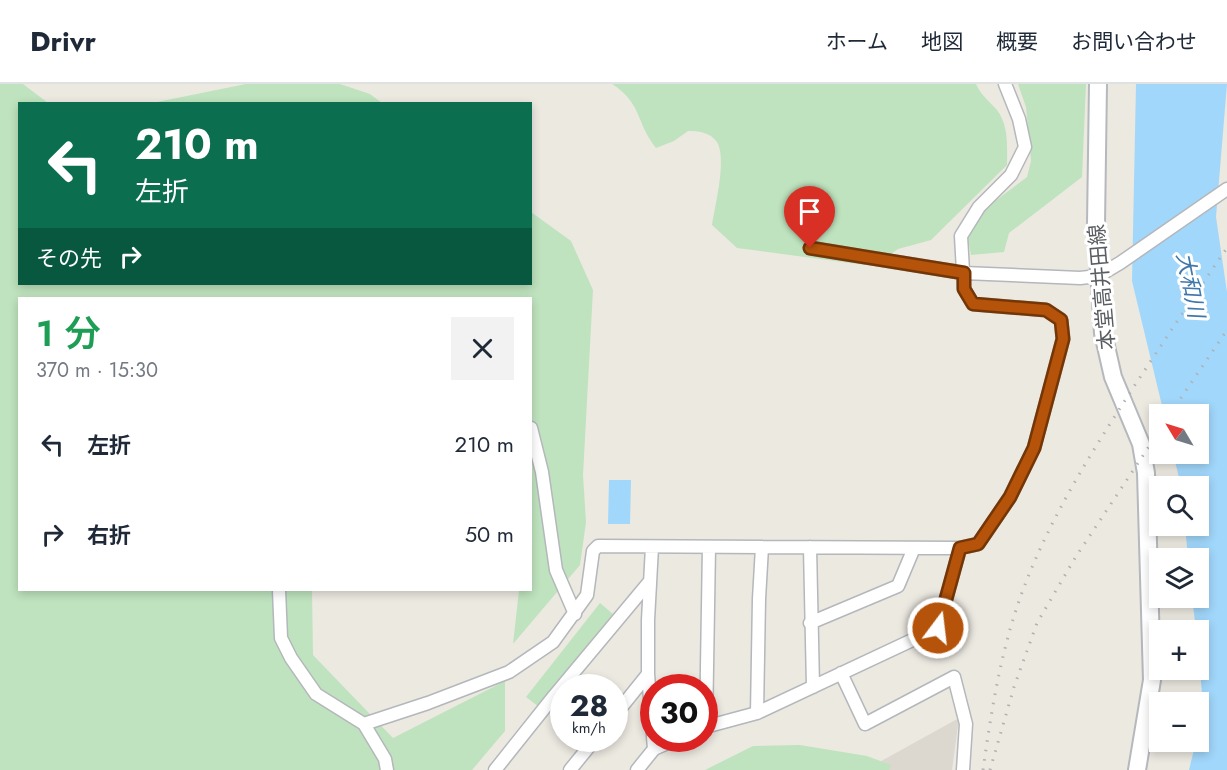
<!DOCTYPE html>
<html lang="ja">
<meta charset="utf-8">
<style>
:root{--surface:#fff;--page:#f2f2f3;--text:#1f2937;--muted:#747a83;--line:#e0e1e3}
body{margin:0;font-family:Jost,"Noto Sans JP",sans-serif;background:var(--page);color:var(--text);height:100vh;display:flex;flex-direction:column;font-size:22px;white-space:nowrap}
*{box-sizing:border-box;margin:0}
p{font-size:20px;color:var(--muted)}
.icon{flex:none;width:33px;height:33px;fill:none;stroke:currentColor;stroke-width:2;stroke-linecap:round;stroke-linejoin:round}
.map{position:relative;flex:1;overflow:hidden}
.sheet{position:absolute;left:18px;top:213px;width:514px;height:294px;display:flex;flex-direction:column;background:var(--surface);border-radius:0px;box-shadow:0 3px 9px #0003}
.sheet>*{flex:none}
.banner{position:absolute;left:18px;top:18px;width:514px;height:183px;border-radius:0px;box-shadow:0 3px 9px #0003;background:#0b6e4f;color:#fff;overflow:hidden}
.needle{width:39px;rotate:308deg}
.buttons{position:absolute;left:1149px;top:320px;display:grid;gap:12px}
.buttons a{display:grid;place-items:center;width:60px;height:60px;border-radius:0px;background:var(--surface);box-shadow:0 3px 9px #0003;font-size:30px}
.speed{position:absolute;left:550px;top:590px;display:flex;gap:12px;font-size:30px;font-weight:700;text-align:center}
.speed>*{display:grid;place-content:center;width:78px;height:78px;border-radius:50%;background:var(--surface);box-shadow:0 3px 9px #0003;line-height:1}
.speed small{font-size:15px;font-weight:400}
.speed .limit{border:9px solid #d22;background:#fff;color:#111}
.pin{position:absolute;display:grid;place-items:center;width:51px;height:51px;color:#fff;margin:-62px -26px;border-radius:50% 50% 50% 0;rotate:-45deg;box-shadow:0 0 6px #0007}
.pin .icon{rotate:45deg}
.me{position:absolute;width:66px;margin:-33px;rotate:15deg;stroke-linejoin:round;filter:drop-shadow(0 0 4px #0008)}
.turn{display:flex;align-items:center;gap:21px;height:126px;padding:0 18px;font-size:27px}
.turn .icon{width:78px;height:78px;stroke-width:2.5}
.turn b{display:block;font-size:42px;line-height:51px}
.then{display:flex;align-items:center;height:57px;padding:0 18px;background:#0003;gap:12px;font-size:22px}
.round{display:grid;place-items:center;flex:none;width:63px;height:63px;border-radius:0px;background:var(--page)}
.head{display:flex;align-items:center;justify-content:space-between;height:102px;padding:0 18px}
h1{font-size:36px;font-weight:600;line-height:45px;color:#1e9e55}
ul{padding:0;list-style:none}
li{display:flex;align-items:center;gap:18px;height:90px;padding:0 18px}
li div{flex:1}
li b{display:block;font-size:22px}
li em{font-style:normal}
header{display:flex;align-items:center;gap:36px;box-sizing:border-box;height:84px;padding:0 30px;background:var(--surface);border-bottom:2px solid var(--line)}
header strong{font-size:28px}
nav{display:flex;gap:33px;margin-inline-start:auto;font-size:21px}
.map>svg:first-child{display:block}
.education{fill:#dcd8cf}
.green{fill:#bfe3be}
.water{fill:#a1d7fb}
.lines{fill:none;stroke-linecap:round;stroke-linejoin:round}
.street-casing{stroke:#b4b7bb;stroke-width:15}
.secondary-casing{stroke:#b5b8bd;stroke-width:20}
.street{stroke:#fff;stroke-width:12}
.secondary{stroke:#fff;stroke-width:16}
.rail{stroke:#b0b1b1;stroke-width:3;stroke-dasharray:1.5 8;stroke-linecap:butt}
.route-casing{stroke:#753606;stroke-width:15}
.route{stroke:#b45309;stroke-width:10}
.labels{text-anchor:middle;stroke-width:6;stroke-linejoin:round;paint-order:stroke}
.street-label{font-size:21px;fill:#595d61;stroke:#fff}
.water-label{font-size:22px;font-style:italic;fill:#4078ac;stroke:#fff}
</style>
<header>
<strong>Drivr</strong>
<nav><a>ホーム</a><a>地図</a><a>概要</a><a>お問い合わせ</a></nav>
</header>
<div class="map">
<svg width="1227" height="686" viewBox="0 0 1227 686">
<rect width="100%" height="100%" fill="#ece9e1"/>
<path class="education" d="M 959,634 L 952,686 L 865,686 Z"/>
<path class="green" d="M 0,0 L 23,0 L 48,19 L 20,20 L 20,200 L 531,200 L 531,128 L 571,157 L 593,206 L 583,391 L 586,438 L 580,481 L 513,560 L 519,506 L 531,506 L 531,214 L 20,214 L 20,506 L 312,506 L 313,571 L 393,654 L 505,597 L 505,647 L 472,686 L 0,686 Z
M 246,0 L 340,0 L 370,10 L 382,19 L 152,19 Z
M 612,0 L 976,0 C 981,11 989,17 997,26 C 1009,42 1007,62 1007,81 L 931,156 L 898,165 L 884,175 L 865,181 L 737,164 L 712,141 C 715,121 727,75 717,58 C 710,48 698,47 688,47 L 674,57 L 656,64 C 636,39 642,19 612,0 Z
M 1018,0 L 1086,0 L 1082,93 L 1009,149 L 1004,168 L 971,171 L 968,155 L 986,124 L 1027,93 L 1031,77 L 1026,23 Z
M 600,519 L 613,530 L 539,623 L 526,613 Z
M 800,661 L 867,672 L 891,681 L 889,686 L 705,686 L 753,662 Z"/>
<path class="water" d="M 1136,0 L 1227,0 L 1216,133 L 1227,208 L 1227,686 L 1189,686 L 1196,657 L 1198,657 L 1199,644 L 1203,622 L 1199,574 L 1198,546 L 1196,546 L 1192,513 L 1198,513 L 1198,474 L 1188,474 L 1185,441 L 1198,441 L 1198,402 L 1181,402 L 1173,369 L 1198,369 L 1198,330 L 1164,330 L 1132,197 Z
M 609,396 L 631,396 L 630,440 L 608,440 Z"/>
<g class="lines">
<defs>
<path id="street" d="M 810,164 L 964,189 L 1080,194 L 1098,192 L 1120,179 L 1227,105
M 531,344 L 542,388 L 556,486 L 575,530
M 652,463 L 648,536 L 648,590 L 654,665
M 810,463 L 813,603
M 279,506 L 281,554 L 291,574 L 316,610 L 364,640 L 385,675 L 387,686
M 810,539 L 898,502 L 914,464
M 841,589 L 865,640 L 954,593 L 966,640 L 963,686
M 757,629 L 759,515 L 762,463
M 615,631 L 648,590
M 364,640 L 428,619 L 509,588 L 553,558 L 587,511 L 593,467 L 598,462 L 960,464 L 978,460 L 1010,413 L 1034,364 L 1063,255 L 1061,236 L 1046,226 L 973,220 L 964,205 L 961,152 L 979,123 L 1011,91 L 1025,63 L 1019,35 L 1005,0
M 705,643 L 757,629 L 938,544 L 960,464
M 706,643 L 709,463
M 495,686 L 554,612 L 650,497
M 570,686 L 596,654
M 637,686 L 654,665 L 679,654"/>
<path id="secondary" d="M 1098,0 L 1096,140 L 1103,249 L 1113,293 L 1141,360 L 1146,389 L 1152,596 L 1137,686"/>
</defs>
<use href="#street" class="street-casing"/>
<use href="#secondary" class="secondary-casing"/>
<use href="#street" class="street"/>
<use href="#secondary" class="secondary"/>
<path class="rail" d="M 1170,330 L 1227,246
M 983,686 C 991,629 1000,572 1019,517 C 1046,440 1089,372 1133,304 C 1164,257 1195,210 1227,164
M 990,686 L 1014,603 L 1037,539 L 1075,474 L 1160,346"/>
</g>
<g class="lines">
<defs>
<path id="route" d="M 810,164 L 964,189 L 964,205 L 973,220 L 1046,226 L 1061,236 L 1063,255 L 1034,364 L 1010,413 L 978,460 L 960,464 L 938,544"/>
</defs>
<use href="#route" class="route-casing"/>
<use href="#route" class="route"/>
</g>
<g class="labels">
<g class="street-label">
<text transform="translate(1102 203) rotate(-95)" y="7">本堂高井田線</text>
</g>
<g class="water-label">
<text transform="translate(1191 201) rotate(79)" y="8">大和川</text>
</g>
</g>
</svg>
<div class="buttons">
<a><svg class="needle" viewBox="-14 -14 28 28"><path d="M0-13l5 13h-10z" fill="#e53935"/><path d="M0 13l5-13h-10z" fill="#747a83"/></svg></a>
<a><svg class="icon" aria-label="search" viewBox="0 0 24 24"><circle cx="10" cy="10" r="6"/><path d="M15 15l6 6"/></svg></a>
<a><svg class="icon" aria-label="layers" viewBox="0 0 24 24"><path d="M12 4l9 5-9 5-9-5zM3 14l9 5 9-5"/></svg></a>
<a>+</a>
<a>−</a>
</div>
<div class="speed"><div>28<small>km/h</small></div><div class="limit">30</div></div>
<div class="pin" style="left:810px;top:164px;background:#d93025"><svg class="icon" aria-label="arrive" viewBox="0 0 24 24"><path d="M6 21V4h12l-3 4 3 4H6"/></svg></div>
<svg class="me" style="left:938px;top:544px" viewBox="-20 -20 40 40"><circle r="17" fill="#b45309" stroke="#fff" stroke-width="3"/><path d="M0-11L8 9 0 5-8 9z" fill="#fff"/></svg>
<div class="banner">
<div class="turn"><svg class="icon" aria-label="left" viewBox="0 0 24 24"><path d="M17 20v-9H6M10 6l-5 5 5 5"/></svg><div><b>210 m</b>左折</div></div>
<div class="then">その先<svg class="icon" aria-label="right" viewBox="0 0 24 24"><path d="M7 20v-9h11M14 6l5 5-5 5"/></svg></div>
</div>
<section class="sheet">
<div class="head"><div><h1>1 分</h1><p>370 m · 15:30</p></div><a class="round"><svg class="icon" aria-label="close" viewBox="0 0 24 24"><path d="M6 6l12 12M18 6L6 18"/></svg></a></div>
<ul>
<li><svg class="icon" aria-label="left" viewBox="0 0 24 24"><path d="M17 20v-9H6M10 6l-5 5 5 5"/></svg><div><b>左折</b></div><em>210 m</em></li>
<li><svg class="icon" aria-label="right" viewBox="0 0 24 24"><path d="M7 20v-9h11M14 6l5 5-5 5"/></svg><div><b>右折</b></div><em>50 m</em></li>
</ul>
</section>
</div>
